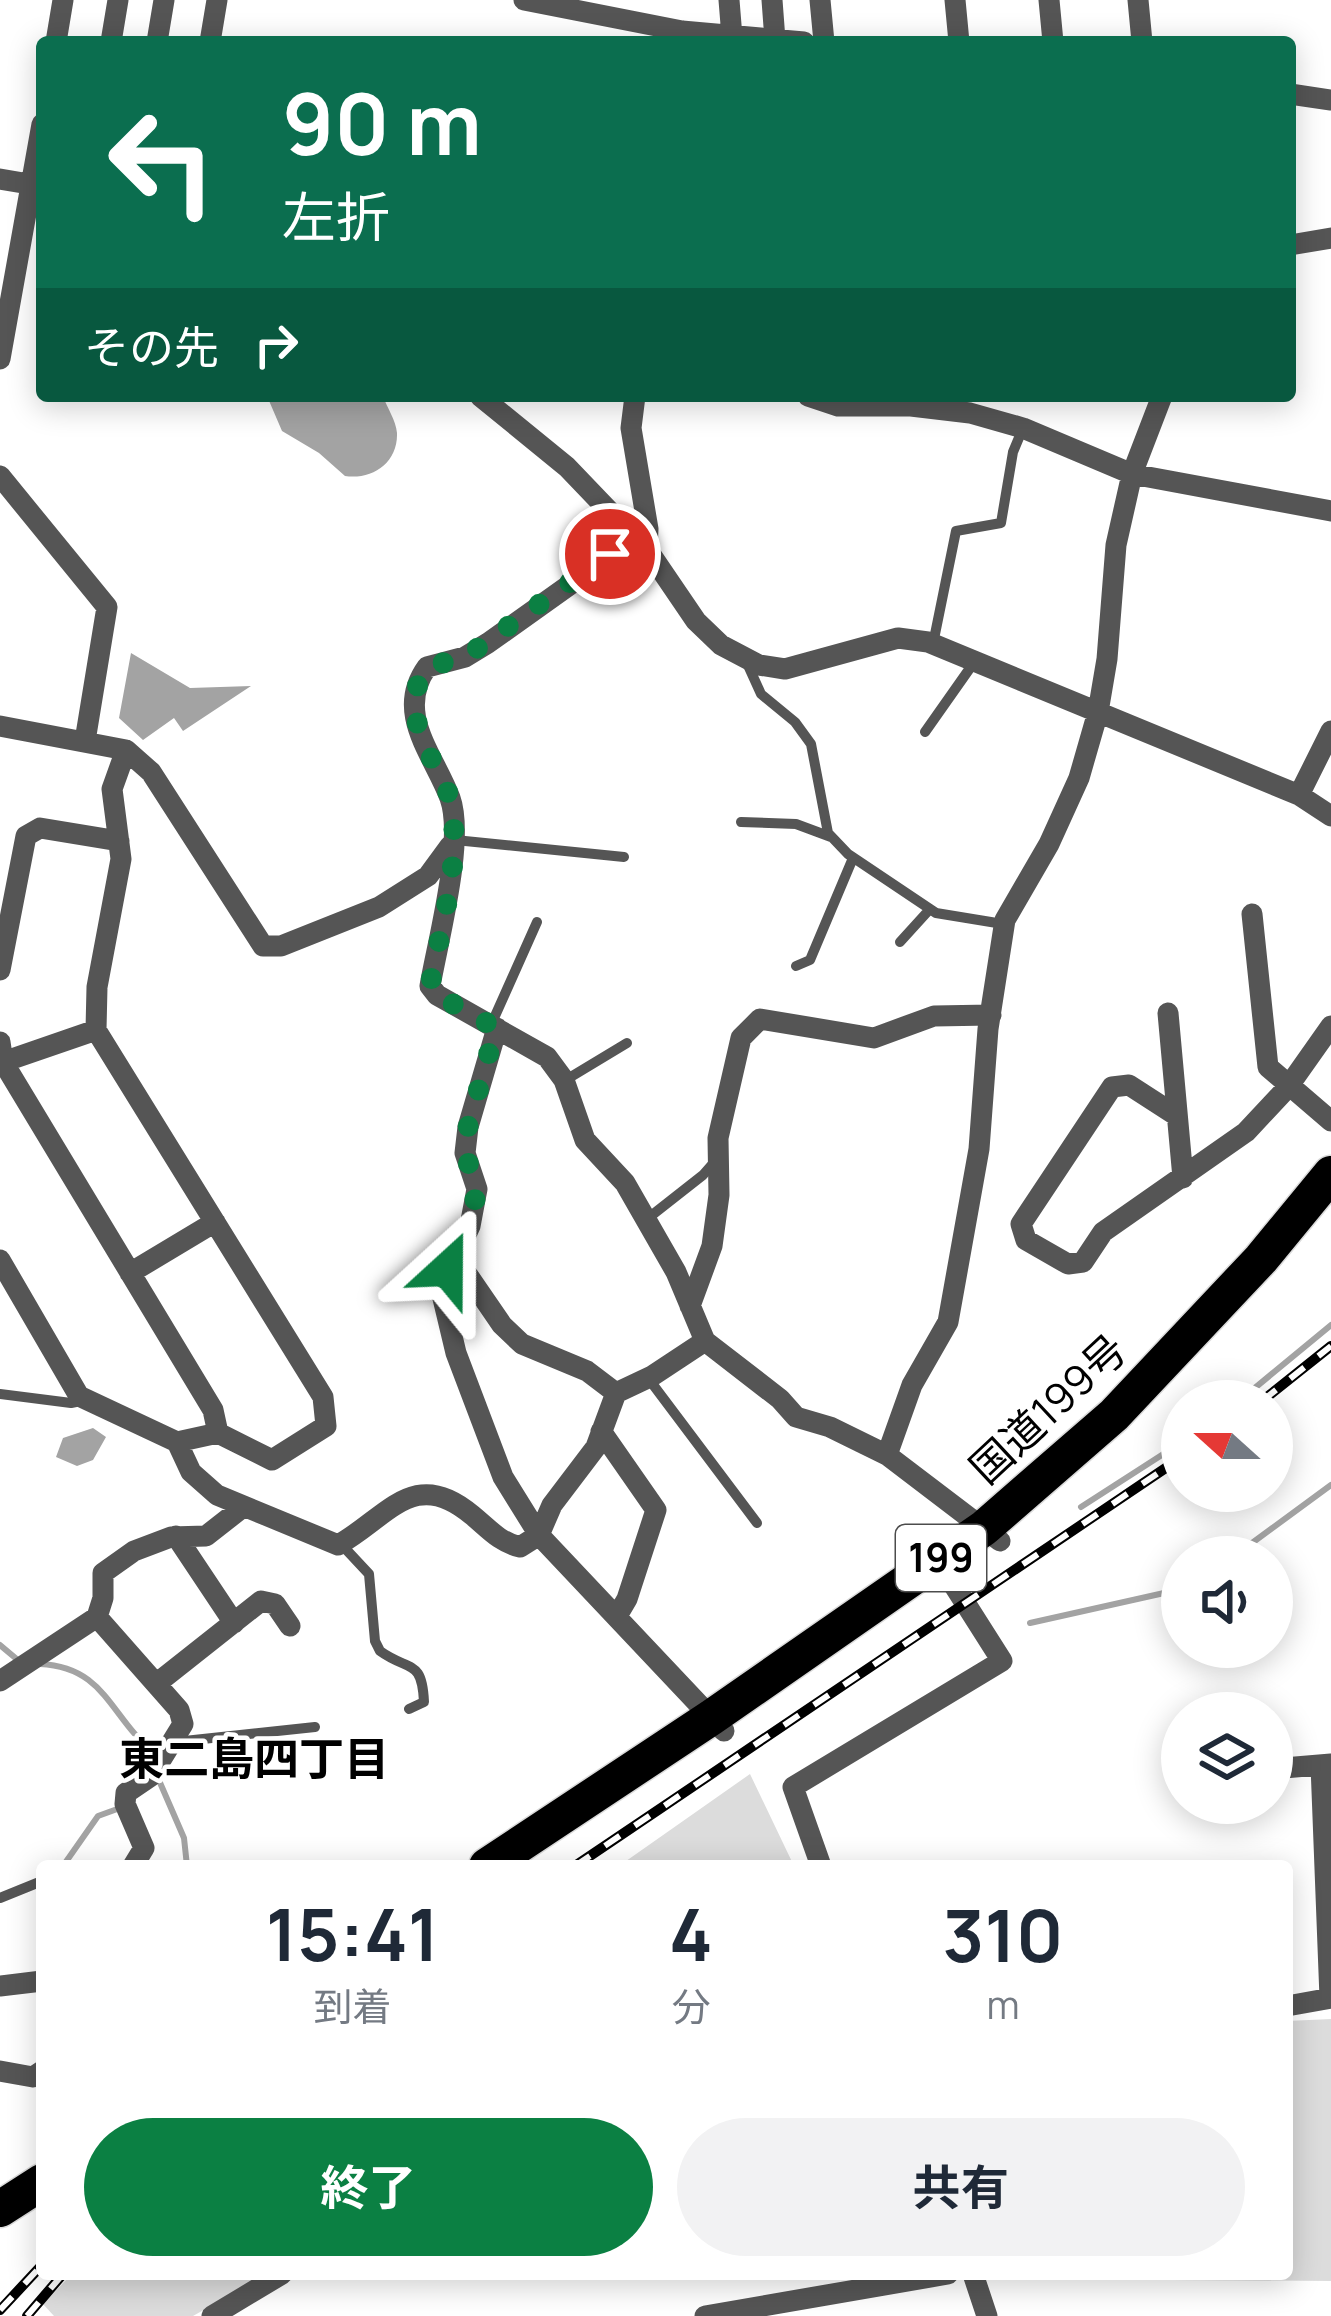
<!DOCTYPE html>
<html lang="ja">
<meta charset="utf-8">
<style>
:root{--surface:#fff;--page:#f2f2f3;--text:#1f2937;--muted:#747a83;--accent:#0b8043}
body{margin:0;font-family:Manrope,"Noto Sans JP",sans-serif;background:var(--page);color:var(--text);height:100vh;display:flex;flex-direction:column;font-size:45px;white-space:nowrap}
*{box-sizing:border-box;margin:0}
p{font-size:39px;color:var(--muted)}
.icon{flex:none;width:66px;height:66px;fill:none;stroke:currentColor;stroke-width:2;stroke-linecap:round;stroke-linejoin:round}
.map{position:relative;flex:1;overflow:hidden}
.panel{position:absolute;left:36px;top:1860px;width:1257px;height:420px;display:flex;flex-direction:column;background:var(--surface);border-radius:12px;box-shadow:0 6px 30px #0003}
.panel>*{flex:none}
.top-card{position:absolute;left:36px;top:36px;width:1260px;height:366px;border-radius:12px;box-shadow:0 6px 30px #0003;background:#0b6e4f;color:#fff;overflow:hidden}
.needle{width:78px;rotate:291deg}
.tools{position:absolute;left:1161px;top:1380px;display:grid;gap:24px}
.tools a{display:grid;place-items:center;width:132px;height:132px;border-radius:50%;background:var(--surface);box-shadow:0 6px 30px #0003;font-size:60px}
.pin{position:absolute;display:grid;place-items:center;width:102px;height:102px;color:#fff;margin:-51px;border:6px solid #fff;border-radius:50%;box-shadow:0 3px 12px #0007}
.me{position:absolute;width:132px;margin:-66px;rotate:24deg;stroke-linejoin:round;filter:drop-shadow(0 0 9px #0008)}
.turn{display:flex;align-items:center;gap:42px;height:252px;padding:0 48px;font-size:54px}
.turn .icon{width:156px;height:156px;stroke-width:2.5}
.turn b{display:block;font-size:84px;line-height:102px}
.then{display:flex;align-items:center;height:114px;padding:0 48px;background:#0003;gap:24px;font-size:45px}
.eta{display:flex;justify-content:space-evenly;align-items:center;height:204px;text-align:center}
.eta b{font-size:72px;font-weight:700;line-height:84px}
.action{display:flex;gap:24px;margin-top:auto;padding:24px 48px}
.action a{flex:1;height:138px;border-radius:72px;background:var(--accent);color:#fff;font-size:48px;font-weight:700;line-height:138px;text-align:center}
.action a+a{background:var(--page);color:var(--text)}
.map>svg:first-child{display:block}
.green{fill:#dcdcdc}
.water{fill:#a3a3a3}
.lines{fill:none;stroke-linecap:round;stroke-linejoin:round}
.stream{stroke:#a3a3a3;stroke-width:6}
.highway-casing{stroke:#dbdbdb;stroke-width:39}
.lane{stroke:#555;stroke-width:10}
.street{stroke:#555;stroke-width:21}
.highway{stroke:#000;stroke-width:36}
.rail-casing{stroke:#000;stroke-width:10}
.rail{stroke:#fff;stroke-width:6;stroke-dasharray:18;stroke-linecap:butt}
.route{stroke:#0b8043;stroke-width:21;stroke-dasharray:0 37.8}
.labels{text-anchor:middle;stroke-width:9;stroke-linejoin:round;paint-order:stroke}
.shield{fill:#fff;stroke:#4c4c4c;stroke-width:3}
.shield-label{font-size:39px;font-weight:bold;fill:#000}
.street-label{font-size:42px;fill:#000;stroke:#fff}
.neighbourhood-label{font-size:45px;font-weight:bold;fill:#000;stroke:#fff}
</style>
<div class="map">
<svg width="1331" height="2316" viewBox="0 0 1331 2316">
<rect width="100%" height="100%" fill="#fff"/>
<path class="green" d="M 750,1774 L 794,1866 L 619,1866 Z
M 1331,2019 L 1331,2281 L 1172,2280 L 1172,2274 L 1287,2274 L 1287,2021 Z
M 72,2274 L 267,2274 L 193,2316 L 54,2316 L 43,2304 Z"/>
<path class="water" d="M 267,396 L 383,396 C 387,408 396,420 397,433 C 398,463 372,480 345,476 L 319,453 L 282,431 Z
M 131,653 L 190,688 L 251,686 L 183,731 L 174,718 L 143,740 L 119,718 Z
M 93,1428 L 106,1437 L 93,1460 L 77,1466 L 56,1457 L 63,1438 Z"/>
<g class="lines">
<path class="stream" d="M 1239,1401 L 1331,1325
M 1081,1507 L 1182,1442
M 1233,1557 L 1331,1485
M 1030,1623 L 1182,1589
M 0,1645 L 19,1661
M 40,1664 C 107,1667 110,1719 156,1754
M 158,1778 L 184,1838 L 187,1866
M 63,1866 L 98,1816 L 120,1808
M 42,1972 L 42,1917"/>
<defs>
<path id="highway" d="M 487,1866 L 712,1717 L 984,1528 L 1114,1415 L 1261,1259 L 1331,1174
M 0,2209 L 42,2182"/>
</defs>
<use href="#highway" class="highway-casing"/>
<path class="lane" d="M 933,644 L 956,531 L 1001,523 L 1013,452 L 1023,428
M 746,661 L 761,694 L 795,722 L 811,744 L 828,833 L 848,854 L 936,913 L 1003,924
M 925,732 L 975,661
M 741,822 L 796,824 L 831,837
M 455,840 L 624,857
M 900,942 L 930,909
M 796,966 L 810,960 L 853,858
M 491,1025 L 537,922
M 564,1081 L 627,1043
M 647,1219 L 703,1175 L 717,1159
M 648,1378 L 757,1523
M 0,1394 L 71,1403 L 86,1400
M 341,1544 L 369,1574 L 375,1641 L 380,1651 C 409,1672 422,1658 424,1702 L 409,1709
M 175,1742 L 315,1727
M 0,1898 L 42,1881"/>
<path class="street" d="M 524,0 L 682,31 L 804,42
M 729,0 L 732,37
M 772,0 L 775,40
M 820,0 L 824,42
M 955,0 L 959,42
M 1049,0 L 1053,42
M 1138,0 L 1142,42
M 56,42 L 63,0
M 111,42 L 118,0
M 157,42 L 164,0
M 210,42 L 217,0
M 1290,94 L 1331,100
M 0,179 L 41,186
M 1290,245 L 1331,238
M 0,359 L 42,124
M 480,396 L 567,467 L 635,538
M 635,396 L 631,428 L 648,529 L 647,549 L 696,621 L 721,645 L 759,665 L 785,669 L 898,638 L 928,642 L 1299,795 L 1331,816
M 808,396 L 838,406 L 911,406 L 970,413 L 1023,428 L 1132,474 L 1331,511
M 0,476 L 107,607 L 85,741
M 648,529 L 488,643 L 465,657 L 427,667 C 394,713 434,755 450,798 C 465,840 438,940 430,986 L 437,995 L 547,1057 L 564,1080 L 585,1140 L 625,1183 L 676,1272 L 705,1341 L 780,1399 L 796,1417 L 830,1427 L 887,1455 L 1000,1541
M 0,726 L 126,750 L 151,772 L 263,946 L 281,946 L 379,907 L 428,876 L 450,846
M 1299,795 L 1331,731
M 1252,914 L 1268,1067 L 1331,1121
M 0,970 L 26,836 L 40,828 L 119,841
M 1168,1013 L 1183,1178
M 497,1028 L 468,1127 L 465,1153 L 477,1189 L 470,1226 L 441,1290 L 456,1353 L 503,1477 L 539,1535 L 724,1731
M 0,1042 L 3,1062 L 213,1410 L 218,1433
M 0,1063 L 96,1030
M 1177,1116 L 1129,1085 L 1112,1087 L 1021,1224 L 1026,1240 L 1068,1264 L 1083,1262 L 1103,1232 L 1246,1132 L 1288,1087 L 1331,1026
M 454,1255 L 502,1325 L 522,1344 L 587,1371 L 616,1393
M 0,1260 L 79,1396 L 177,1442 L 218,1433 L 272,1460 L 326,1426 L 323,1397 L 96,1030 L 97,987 L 121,859 L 112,789 L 126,750
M 130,1273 L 215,1222
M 690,1306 L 712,1246 L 719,1195 L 718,1138 L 741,1038 L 760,1019 L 874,1038 L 934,1016 L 991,1015
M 601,1431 L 656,1510 L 627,1599 L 617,1616
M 177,1442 L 191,1472 L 217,1495 L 338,1545 C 388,1517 414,1466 472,1515 C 488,1528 499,1542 520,1547 L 539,1535 L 552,1505 L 596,1447 L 616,1393 L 652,1376 L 705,1341
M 887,1455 L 912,1385 L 948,1322 L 979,1149 L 988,1029 L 1005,920 L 1049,844 L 1079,778 L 1098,712 L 1107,659 L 1116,545 L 1132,474 L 1162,396
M 176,1536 L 234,1623
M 97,1617 L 179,1710 L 183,1724 L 151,1776 L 126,1793 L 125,1804 L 144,1848 L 133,1866
M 0,1681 L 97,1617 L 103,1598 L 103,1573 L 134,1551 L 171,1537 L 206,1536 L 243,1507
M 156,1684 L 261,1601 L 275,1604 L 290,1626
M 1321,1765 L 1330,1998
M 1272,1769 L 1331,1764
M 821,1866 L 793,1787 L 1002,1661 L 948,1576
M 0,1986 L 42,1981
M 1287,2006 L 1331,1998
M 0,2071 L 33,2077 L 42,2071
M 973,2274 L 987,2316
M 212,2316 L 282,2274
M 705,2316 L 948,2274"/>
<use href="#highway" class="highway"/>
<defs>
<path id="rail" d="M 1262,1401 L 1331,1346
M 575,1866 L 1182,1457
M 0,2310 L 42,2265
M 27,2316 L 63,2274"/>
</defs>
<use href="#rail" class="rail-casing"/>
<use href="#rail" class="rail"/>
</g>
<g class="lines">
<path class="route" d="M 447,1269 L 470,1226 L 477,1189 L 465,1153 L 468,1127 L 496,1028 L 437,995 L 430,986 C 438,940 455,882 454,836 C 454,824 453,809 450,798 C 434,755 395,713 427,667 L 465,657 L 610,554"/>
</g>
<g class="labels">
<rect class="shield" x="896" y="1525" width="90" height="66" rx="9"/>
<g class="shield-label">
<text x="941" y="1572">199</text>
</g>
<g class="street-label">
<text transform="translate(1048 1409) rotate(-43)" y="15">国道199号</text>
</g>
<g class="neighbourhood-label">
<text x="254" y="1775">東二島四丁目</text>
</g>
</g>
</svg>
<div class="tools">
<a><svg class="needle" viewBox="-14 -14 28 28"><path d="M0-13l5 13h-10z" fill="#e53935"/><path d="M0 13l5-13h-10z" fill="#747a83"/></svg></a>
<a><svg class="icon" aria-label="sound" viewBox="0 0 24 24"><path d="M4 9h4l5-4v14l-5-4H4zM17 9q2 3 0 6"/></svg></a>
<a><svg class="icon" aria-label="layers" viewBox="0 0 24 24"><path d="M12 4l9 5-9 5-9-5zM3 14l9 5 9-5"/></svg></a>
</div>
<div class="pin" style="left:610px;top:554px;background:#d93025"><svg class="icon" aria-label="arrive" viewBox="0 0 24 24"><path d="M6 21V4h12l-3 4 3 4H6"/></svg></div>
<svg class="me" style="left:447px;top:1269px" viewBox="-20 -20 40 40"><path d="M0-17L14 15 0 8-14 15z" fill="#0b8043" stroke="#fff" stroke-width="4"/></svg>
<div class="top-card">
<div class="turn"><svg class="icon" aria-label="left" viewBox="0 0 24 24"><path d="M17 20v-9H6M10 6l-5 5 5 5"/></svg><div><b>90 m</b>左折</div></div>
<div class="then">その先<svg class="icon" aria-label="right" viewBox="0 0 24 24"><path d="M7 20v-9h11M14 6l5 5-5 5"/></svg></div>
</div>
<section class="panel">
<div class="eta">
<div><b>15:41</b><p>到着</p></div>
<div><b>4</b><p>分</p></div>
<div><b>310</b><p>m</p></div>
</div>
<div class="action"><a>終了</a><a>共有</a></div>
</section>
</div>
